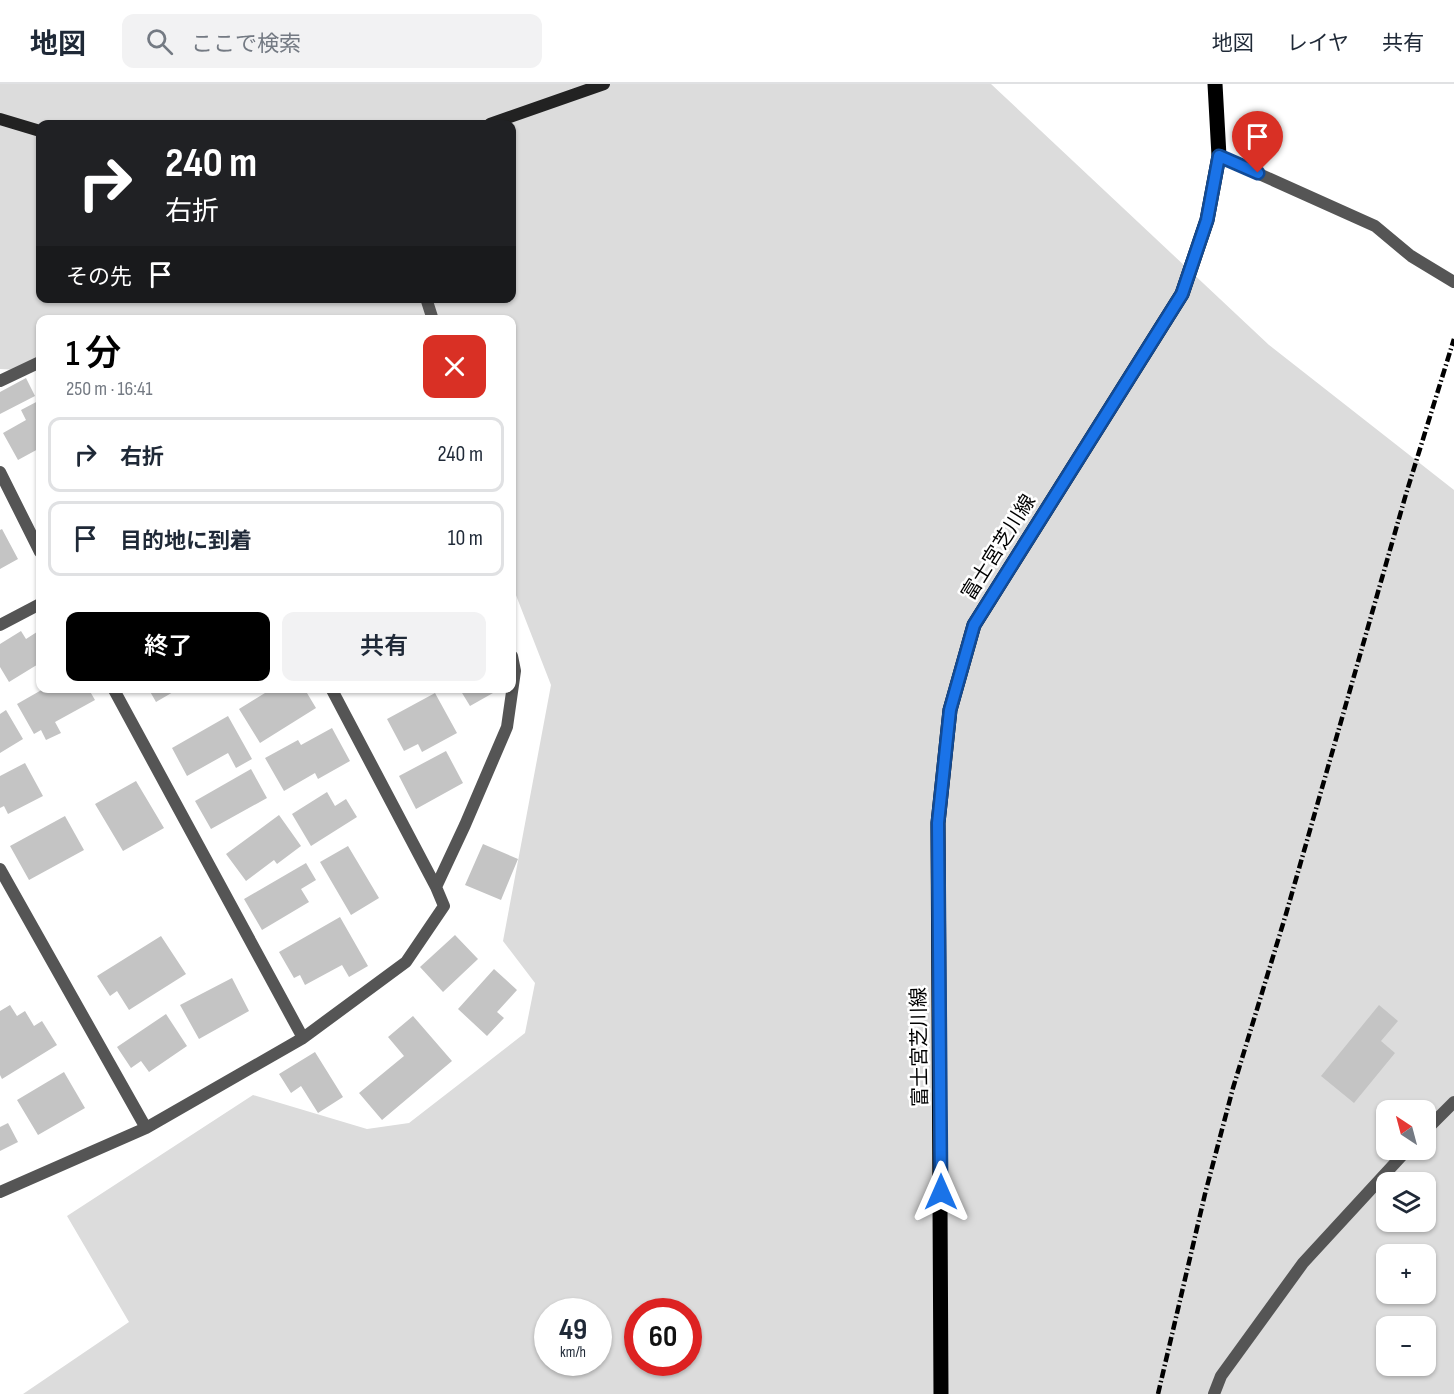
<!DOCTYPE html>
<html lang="ja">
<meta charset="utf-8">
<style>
:root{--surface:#fff;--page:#f2f2f3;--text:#1f2937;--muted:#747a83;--line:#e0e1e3;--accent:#000}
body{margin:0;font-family:"Sofia Sans Condensed","Noto Sans JP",sans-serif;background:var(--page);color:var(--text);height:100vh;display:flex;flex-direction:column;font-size:22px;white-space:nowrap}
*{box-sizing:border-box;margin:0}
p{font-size:20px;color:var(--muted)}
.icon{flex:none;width:33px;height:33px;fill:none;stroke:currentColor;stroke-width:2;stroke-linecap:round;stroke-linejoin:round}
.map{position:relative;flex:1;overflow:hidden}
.side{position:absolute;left:36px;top:231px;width:480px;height:378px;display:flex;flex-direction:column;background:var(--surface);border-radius:12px;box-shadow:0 2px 4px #0004}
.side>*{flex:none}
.top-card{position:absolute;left:36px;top:36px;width:480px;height:183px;border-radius:12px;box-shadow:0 2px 4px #0004;background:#202124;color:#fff;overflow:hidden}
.needle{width:39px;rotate:324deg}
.tools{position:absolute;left:1376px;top:1016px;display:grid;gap:12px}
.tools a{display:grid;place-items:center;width:60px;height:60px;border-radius:12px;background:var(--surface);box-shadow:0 2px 4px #0004;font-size:30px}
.speed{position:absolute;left:534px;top:1214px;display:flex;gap:12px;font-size:30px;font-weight:700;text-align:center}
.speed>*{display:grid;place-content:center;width:78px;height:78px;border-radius:50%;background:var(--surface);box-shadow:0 2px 4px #0004;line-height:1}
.speed small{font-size:15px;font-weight:400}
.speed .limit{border:9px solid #d22;background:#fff;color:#111}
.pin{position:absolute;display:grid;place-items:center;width:51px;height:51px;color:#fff;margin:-62px -26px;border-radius:50% 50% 50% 0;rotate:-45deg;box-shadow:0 0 6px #0007}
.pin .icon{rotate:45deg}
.me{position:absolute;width:66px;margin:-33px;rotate:0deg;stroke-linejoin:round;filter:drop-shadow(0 0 4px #0008)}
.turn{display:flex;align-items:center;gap:21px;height:126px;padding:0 30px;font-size:27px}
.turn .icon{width:78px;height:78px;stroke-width:2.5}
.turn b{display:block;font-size:42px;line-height:51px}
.then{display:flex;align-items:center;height:57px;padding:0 30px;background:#0003;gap:12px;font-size:22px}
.round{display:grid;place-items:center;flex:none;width:63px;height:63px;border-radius:12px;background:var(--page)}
.summary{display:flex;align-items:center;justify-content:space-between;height:102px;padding:0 30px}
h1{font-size:36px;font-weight:600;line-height:45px;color:var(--accent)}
.button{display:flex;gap:12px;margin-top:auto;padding:12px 30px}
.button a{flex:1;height:69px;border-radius:12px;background:var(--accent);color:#fff;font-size:24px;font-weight:600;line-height:69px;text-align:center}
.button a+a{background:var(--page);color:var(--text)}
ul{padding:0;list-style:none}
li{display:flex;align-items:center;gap:18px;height:75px;margin:0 12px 9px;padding:0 18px;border:3px solid var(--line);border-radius:12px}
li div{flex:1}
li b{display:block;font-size:22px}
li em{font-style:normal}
header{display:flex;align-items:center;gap:36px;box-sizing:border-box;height:84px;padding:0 30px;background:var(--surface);border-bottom:2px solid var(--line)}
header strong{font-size:28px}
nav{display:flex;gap:33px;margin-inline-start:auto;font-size:21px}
.search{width:420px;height:54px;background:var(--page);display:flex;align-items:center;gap:15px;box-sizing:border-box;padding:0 21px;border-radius:12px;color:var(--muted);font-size:22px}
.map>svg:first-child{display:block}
.green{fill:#dcdcdc;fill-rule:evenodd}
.building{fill:#c4c4c4}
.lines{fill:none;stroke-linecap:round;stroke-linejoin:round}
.lane{stroke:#555;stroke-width:12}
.street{stroke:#555;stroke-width:12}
.secondary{stroke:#222;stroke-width:12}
.primary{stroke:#000;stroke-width:15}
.rail{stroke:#000;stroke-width:4.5;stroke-dasharray:9 3 1.5 3;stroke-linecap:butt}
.route-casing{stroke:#114b97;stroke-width:15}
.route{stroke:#1a73e8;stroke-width:10}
.labels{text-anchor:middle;stroke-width:5;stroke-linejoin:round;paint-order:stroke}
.street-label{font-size:20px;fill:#000;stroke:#fff}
</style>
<header>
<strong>地図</strong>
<div class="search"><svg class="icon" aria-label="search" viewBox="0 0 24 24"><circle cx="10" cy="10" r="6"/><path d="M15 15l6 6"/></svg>ここで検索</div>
<nav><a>地図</a><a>レイヤ</a><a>共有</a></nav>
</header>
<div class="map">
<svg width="1454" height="1310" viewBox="0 0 1454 1310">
<rect width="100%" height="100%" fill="#fff"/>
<path class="green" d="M 0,0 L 991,0 L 1269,261 L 1454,406 L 1454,1310 L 23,1310 L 129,1238 L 67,1132 L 253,1011 L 367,1045 L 409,1039 L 525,949 L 535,899 L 503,857 L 551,601 L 512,501 L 512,236 L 40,236 L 40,287 L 0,285 ZM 40,40 L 512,40 L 512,214 L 40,214 ZM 1386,1026 L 1425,1026 L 1425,1065 L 1386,1065 ZM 1386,1098 L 1425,1098 L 1425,1137 L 1386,1137 ZM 1386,1170 L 1425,1170 L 1425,1209 L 1386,1209 ZM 548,1227 L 598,1227 L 598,1278 L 548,1278 ZM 638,1227 L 688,1227 L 688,1278 L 638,1278 ZM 1386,1242 L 1425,1242 L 1425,1281 L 1386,1281 Z"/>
<path class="building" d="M 26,294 L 35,312 L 0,330 L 0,308 Z
M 40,316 L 40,364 L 18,376 L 3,349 L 26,336 L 21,326 Z
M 2,445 L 18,475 L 0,485 L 0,446 Z
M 40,546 L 40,579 L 9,598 L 0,583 L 0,560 L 21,547 L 26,555 Z
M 45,604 L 88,604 L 95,616 L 55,638 L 61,649 L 46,656 L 41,646 L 34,650 L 17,620 Z
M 148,604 L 180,604 L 156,618 Z
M 273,604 L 304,604 L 316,624 L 260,659 L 239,625 Z
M 459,604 L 490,604 L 493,609 L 470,622 Z
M 435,609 L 457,649 L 422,668 L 418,660 L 404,667 L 387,635 Z
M 6,626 L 23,655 L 0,669 L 0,630 Z
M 228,632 L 252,675 L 236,684 L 228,669 L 187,692 L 172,664 Z
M 332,644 L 350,677 L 318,695 L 315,689 L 284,707 L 265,674 L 298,656 L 301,661 Z
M 446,667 L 463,699 L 416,725 L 399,692 Z
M 25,679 L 43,712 L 8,730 L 4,722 L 0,724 L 0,692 Z
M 251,685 L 267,714 L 211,745 L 195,717 Z
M 136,697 L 164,744 L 123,767 L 95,720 Z
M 327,708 L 335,722 L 346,715 L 357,733 L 311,762 L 292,730 Z
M 279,731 L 301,762 L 277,780 L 274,776 L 246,797 L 226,770 Z
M 65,732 L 84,766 L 29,796 L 10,762 Z
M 483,760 L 518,775 L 501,816 L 465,801 Z
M 348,762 L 379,814 L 351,831 L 320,778 Z
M 306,779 L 316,796 L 301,805 L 309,818 L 262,846 L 244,815 Z
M 340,833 L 368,882 L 349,893 L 342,881 L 305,901 L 300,891 L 294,894 L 279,868 Z
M 455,851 L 478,875 L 443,908 L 420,883 Z
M 161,852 L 186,890 L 129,926 L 117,907 L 110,912 L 97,892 Z
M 494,885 L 517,906 L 497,928 L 504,934 L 487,952 L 458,925 Z
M 232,894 L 249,927 L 199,955 L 180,921 Z
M 10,921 L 17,932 L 25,927 L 34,942 L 42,937 L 57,961 L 2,995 L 0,991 L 0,927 Z
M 1379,921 L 1398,937 L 1381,957 L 1395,969 L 1354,1019 L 1321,992 Z
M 166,930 L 187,962 L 149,988 L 141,977 L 131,984 L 117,963 Z
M 413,932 L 452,977 L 382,1036 L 359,1009 L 404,972 L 388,953 Z
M 315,968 L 343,1013 L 318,1029 L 301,1002 L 291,1009 L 279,990 Z
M 64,988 L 85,1024 L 38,1051 L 17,1016 Z
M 8,1039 L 18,1058 L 0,1067 L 0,1043 Z"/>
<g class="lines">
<path class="lane" d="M 1219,72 L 1375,142 L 1411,172 L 1454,198"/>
<path class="street" d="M 426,214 L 433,236
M 0,297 L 40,278
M 0,388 L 40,468
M 0,541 L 40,520
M 113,604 L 303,954
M 331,604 L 436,803
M 0,785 L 146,1044
M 1425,1047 L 1454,1018
M 0,1108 L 146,1044 L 303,954 L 406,878 L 444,822 L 436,803 L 465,741 L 507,643 L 515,587 L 512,572
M 1214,1310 L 1221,1292 L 1303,1179 L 1408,1065"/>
<path class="secondary" d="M 0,35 L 40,47
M 490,40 L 604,0"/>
<path class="primary" d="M 941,1310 L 938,739 L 950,626 L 974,541 L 1182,210 L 1207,136 L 1219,72 L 1215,0"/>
<path class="rail" d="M 1158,1310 L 1205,1110 L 1233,1004 L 1286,830 L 1406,410 L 1454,255"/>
</g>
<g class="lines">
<defs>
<path id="route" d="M 941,1108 L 938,739 L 950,626 L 974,541 L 1182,210 L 1207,136 L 1219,72 L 1258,89"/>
</defs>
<use href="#route" class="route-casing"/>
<use href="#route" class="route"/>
</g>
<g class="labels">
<g class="street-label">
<text transform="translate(998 463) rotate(-58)" y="7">富士宮芝川線</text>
<text transform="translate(919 963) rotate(-91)" y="7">富士宮芝川線</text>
</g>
</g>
</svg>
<div class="tools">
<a><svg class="needle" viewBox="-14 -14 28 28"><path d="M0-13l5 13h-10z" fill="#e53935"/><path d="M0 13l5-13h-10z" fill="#747a83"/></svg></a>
<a><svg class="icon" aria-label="layers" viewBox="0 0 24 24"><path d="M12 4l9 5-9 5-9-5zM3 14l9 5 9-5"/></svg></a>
<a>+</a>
<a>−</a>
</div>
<div class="speed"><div>49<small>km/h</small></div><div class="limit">60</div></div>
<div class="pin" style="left:1258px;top:89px;background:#d93025"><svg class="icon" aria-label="arrive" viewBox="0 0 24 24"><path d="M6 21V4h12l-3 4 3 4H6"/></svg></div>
<svg class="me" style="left:941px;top:1108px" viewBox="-20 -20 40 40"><path d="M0-17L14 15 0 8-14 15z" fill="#1a73e8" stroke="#fff" stroke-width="4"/></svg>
<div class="top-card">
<div class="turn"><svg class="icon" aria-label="right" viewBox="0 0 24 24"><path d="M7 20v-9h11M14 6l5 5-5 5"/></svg><div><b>240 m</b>右折</div></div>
<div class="then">その先<svg class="icon" aria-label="arrive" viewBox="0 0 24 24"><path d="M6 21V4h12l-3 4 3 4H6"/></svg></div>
</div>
<section class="side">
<div class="summary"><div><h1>1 分</h1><p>250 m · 16:41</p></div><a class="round" style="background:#d93025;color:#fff"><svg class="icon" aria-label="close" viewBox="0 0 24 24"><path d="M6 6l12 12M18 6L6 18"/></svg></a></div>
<ul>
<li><svg class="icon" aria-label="right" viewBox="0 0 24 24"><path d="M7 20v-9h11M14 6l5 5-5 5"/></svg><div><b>右折</b></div><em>240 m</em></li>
<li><svg class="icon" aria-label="arrive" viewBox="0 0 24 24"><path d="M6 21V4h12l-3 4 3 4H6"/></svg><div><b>目的地に到着</b></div><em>10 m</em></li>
</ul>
<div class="button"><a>終了</a><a>共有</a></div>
</section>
</div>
